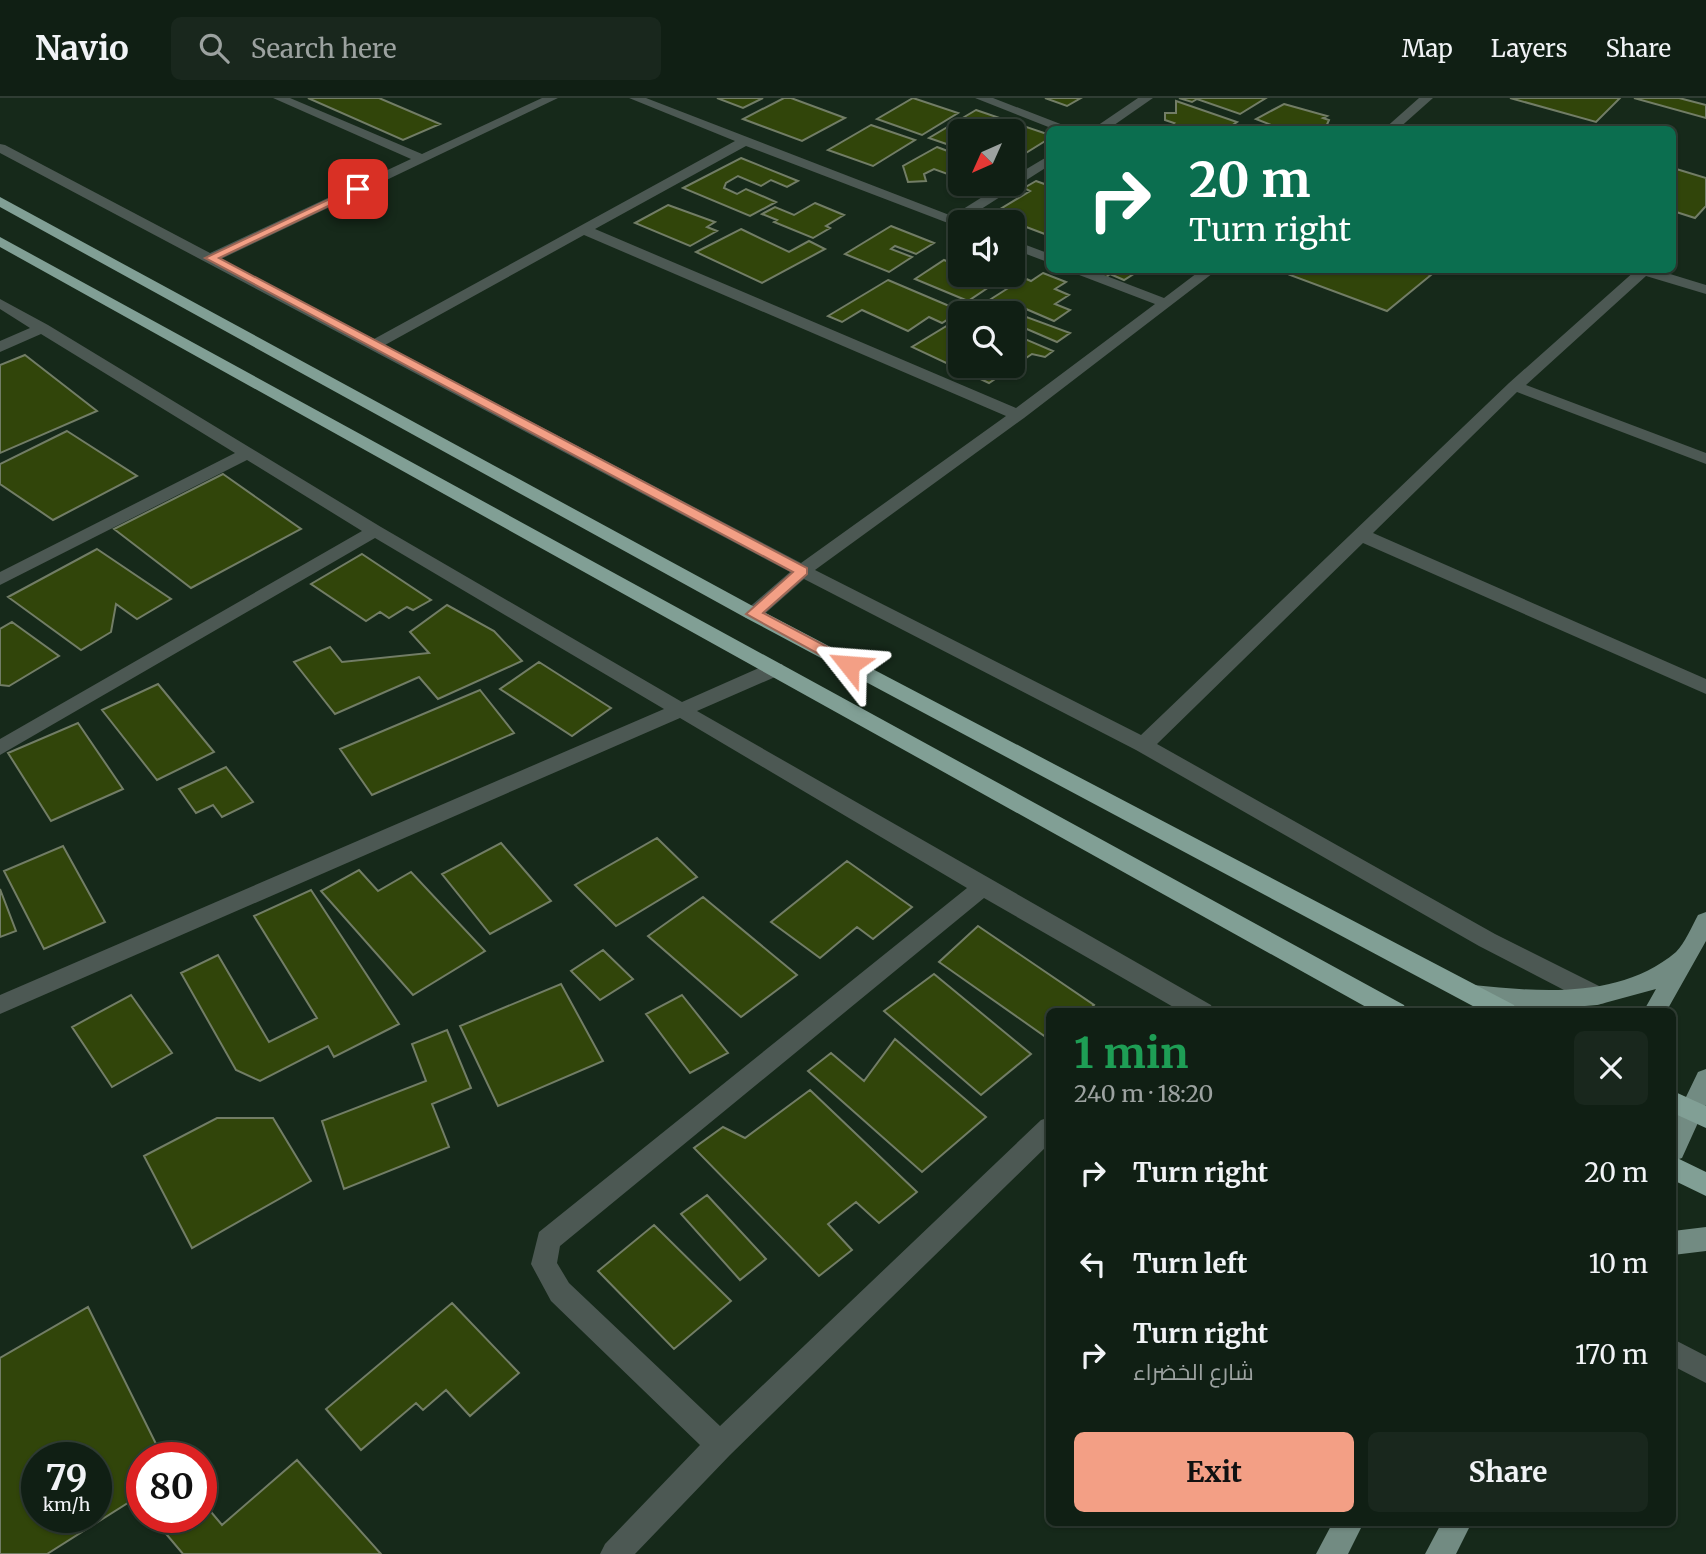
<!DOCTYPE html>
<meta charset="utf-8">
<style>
:root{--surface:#101f14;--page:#19271d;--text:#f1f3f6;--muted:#9ca2a0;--line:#303d34;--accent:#f39f85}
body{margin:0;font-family:Merriweather,Cairo,serif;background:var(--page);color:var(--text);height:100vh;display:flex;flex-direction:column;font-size:26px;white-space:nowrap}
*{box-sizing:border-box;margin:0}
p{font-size:23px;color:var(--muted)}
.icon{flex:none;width:38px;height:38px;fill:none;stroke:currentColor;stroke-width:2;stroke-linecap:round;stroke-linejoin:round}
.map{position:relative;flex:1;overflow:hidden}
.panel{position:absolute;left:1046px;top:910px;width:630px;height:518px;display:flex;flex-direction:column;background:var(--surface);border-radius:10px;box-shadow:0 2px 5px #0004,0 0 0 2px var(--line)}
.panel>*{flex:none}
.hud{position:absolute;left:1046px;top:28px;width:630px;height:147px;border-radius:10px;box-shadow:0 2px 5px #0004,0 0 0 2px var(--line);background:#0b6e4f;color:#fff;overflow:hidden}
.needle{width:46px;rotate:225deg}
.fabs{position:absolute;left:948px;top:21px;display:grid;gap:14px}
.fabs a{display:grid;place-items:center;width:77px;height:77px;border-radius:10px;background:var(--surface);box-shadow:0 2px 5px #0004,0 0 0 2px var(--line);font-size:35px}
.speed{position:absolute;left:21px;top:1344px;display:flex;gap:14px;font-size:35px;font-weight:700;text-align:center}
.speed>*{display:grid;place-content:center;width:91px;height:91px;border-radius:50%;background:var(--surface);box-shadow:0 2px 5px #0004,0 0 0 2px var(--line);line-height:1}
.speed small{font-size:18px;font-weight:400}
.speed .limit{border:10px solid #d22;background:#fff;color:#111}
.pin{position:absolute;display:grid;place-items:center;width:60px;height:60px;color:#fff;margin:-30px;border-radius:14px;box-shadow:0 4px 10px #0006}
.me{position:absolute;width:77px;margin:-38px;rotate:298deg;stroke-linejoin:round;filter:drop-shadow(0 0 5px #0008)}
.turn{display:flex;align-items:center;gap:24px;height:147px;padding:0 28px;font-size:32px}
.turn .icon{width:91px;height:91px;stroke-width:2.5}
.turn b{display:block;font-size:49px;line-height:60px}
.round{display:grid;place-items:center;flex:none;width:74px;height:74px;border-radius:10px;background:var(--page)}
.summary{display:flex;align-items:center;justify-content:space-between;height:119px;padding:0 28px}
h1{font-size:42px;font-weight:700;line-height:52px;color:#1e9e55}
.cta{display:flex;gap:14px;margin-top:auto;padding:14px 28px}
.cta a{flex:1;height:80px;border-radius:10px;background:var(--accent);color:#111;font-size:28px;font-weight:700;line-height:80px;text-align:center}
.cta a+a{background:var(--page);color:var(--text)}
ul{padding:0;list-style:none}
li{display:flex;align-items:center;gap:21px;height:91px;padding:0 28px}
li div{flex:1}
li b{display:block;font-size:26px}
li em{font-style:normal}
header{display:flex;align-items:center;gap:42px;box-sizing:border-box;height:98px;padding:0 35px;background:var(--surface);border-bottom:2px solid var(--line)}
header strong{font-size:33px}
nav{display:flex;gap:38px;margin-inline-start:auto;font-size:24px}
.search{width:490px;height:63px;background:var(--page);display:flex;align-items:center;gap:18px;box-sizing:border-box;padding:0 24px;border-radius:10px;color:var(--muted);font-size:26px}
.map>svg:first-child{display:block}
.building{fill:#31450a;stroke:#727d66;stroke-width:2;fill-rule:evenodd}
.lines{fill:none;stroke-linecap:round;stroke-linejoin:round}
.street{fill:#4c5853;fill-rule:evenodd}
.primary{fill:#728b82;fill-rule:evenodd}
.highway{fill:#819f95;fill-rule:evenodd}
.route{fill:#f39f85;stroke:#9e6756;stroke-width:2}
</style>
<header>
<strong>Navio</strong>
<div class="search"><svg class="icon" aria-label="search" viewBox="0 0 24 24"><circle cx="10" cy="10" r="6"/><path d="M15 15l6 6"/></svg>Search here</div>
<nav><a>Map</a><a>Layers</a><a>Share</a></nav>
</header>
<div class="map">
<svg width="1706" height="1456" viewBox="0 0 1706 1456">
<rect width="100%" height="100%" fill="#16291a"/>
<path class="building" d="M 308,0 L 379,0 L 440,26 L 403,42 Z
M 717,0 L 763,0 L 743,10 Z
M 784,0 L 791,0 L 845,20 L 802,43 L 743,21 Z
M 913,0 L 958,15 L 922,37 L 877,21 Z
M 1045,0 L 1081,0 L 1067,8 Z
M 1179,0 L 1266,0 L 1240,16 L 1197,1 L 1192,4 Z
M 1510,0 L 1620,0 L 1596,24 Z
M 1634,0 L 1679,0 L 1706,7 L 1706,20 Z
M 1176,3 L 1237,24 L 1225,32 L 1163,32 L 1174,25 L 1165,22 L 1165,15 L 1176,15 Z
M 1284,6 L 1327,18 L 1323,20 L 1329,22 L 1325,31 L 1284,32 L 1256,21 Z
M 976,12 L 1050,37 L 1050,40 L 1013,63 L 1013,33 L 961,33 L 961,51 L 929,40 Z
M 871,27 L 915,42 L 873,68 L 828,52 Z
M 937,49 L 961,58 L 961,73 L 953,78 L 934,71 L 924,76 L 926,83 L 908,84 L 903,68 Z
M 741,60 L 798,83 L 787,89 L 771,82 L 761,88 L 738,78 L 726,85 L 724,90 L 737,96 L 746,91 L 776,104 L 750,118 L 683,90 Z
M 1673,70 L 1706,80 L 1706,108 L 1695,120 L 1673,113 Z
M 1036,83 L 1050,88 L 1050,138 L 992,116 L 1030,93 L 1024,90 Z
M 815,105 L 844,117 L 826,128 L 830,130 L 813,140 L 774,124 L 777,122 L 762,116 L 775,109 L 794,117 Z
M 668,107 L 715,124 L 707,129 L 717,133 L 690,148 L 635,125 Z
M 891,128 L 934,145 L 916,156 L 895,148 L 891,151 L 912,159 L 889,174 L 845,156 Z
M 741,131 L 789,154 L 809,143 L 825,151 L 762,185 L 696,154 Z
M 961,159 L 961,168 L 958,170 L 961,171 L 961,177 L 1007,177 L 968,203 L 915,181 L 944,162 L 951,165 Z
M 1095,172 L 1140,172 L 1124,182 L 1110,176 L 1105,180 L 1095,176 L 1099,173 Z
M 1296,172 L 1415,172 L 1431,177 L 1387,213 L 1290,177 Z
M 1043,175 L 1066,184 L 1055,191 L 1069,197 L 1055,206 L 1070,212 L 1054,223 L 1026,211 L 1018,216 L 1070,235 L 1057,244 L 1013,225 L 1013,215 L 990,215 L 1003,206 L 991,201 L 1024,180 L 1031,183 Z
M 888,182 L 961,213 L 942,225 L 929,219 L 908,233 L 862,212 L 842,224 L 828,218 Z
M 958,221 L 961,222 L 961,268 L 1013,268 L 1013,236 L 1053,253 L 1045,259 L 1032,256 L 989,285 L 912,249 Z
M 25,257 L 97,313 L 0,355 L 0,267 Z
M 67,333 L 137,378 L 53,422 L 0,386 L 0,366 Z
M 223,376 L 301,431 L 191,490 L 114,431 Z
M 97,451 L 171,501 L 137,521 L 116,506 L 111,534 L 81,552 L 8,499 Z
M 362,456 L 431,502 L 413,512 L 407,509 L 389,520 L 380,514 L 366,523 L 311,486 Z
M 447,507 L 494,533 L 522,563 L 438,601 L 419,579 L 335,616 L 294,564 L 330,549 L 342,564 L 429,555 L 410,534 Z
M 12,524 L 59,558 L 9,588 L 0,587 L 0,531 Z
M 539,564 L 611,610 L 572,638 L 500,591 Z
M 158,586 L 214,654 L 157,682 L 102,612 Z
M 480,592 L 514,635 L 372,697 L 340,651 Z
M 78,625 L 123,691 L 51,723 L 8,655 Z
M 226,669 L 253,704 L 222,719 L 213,707 L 196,715 L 179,691 Z
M 657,740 L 697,779 L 616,828 L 575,787 Z
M 501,745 L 551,803 L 490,836 L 442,776 Z
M 63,748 L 105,824 L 44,851 L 4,773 Z
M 847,763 L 912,809 L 873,841 L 857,829 L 820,860 L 771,824 Z
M 359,772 L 378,793 L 411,774 L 485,853 L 413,897 L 321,793 Z
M 0,791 L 16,833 L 0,839 Z
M 311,792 L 399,926 L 334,959 L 328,948 L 260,983 L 236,972 L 181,875 L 218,857 L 269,944 L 317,920 L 254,818 Z
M 703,799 L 797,877 L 741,919 L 648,838 Z
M 978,828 L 1094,907 L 1087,914 L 1050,914 L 1050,942 L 939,864 Z
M 603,852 L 633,881 L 600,902 L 571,873 Z
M 934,876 L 1031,956 L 981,997 L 884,913 Z
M 561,886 L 603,963 L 498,1008 L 460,928 Z
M 131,897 L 172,955 L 112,989 L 72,929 Z
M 682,897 L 728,955 L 690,975 L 646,916 Z
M 447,932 L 471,990 L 432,1006 L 449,1049 L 344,1091 L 322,1023 L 426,983 L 412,946 Z
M 895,941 L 986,1019 L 922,1074 L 808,973 L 831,955 L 864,983 Z
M 810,992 L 917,1094 L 879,1125 L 856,1104 L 828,1126 L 852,1152 L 819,1178 L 694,1050 L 723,1029 L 745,1040 Z
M 217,1020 L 273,1020 L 311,1083 L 192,1150 L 144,1058 Z
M 707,1097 L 766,1161 L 740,1182 L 681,1116 Z
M 654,1127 L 731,1203 L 674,1251 L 598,1173 Z
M 452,1205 L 519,1275 L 470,1318 L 446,1292 L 423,1312 L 416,1305 L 361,1352 L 326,1311 Z
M 88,1209 L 163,1360 L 142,1360 L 142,1396 L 47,1456 L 0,1456 L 0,1260 ZM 37,1360 L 96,1360 L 96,1419 L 37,1419 Z
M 297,1362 L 381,1456 L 183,1456 L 162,1431 L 176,1419 L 201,1419 L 201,1402 L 222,1427 Z"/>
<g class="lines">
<path class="street" d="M 273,0 L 290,0 L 422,56 L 542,0 L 558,0 L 221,161 L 374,241 L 735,43 L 629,0 L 646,0 L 952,118 L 1003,86 L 1013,86 L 1013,79 L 1050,57 L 1050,67 L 964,122 L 967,124 L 961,124 L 961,130 L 746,48 L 595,131 L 1016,310 L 1155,206 L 1074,175 L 1072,172 L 1091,172 L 1164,200 L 1201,172 L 1217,172 L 1024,320 L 815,472 L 1141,637 L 1509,285 L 1636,172 L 1657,172 L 1706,187 L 1706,196 L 1646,178 L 1526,287 L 1706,355 L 1706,366 L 1517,294 L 1373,435 L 1706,581 L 1706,596 L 1363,445 L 1157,646 L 1495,836 L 1605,891 L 1608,898 L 1605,905 L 1597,907 L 1589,905 L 1479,848 L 1136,652 L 804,481 L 760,520 L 746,520 L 744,516 L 746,512 L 790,474 L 0,55 L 0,46 L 5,47 L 210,155 L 411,61 ZM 584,137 L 1006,318 L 801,465 L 385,247 Z
M 975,0 L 993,0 L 1076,32 L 1056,32 Z
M 1138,0 L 1153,0 L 1107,32 L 1091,32 Z
M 1419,0 L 1433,0 L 1397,32 L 1383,32 Z
M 1013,142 L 1050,156 L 1050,165 L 1013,151 Z
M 0,201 L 48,227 L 381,429 L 682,604 L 768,566 L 782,566 L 785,571 L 782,576 L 697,613 L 1211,907 L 1214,914 L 1182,914 L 984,800 L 560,1148 L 557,1165 L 569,1185 L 720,1328 L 1041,1022 L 1050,1019 L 1050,1045 L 730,1357 L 635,1456 L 600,1456 L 605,1446 L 700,1347 L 551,1203 L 531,1166 L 539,1134 L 967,790 L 680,620 L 0,916 L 0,897 L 664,611 L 375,440 L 0,657 L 0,641 L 362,433 L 247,362 L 0,487 L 0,474 L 235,355 L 41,236 L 0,254 L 0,243 L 30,230 L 0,211 Z
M 1673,1241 L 1706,1258 L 1706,1285 L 1673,1268 Z"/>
<path class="primary" d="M 1706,814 L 1706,843 L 1666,914 L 1643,914 L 1656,891 L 1597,907 L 1537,912 L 1473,905 L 1465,902 L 1462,896 L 1465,890 L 1473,887 C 1541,894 1620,901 1676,854 C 1685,845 1692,828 1698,817 Z
M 1706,971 L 1706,1007 L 1682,1060 L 1673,1063 L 1673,1026 L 1698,974 Z
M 1706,1129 L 1706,1153 L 1673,1157 L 1673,1133 Z
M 1333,1424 L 1364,1424 L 1348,1456 L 1316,1456 Z
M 1442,1424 L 1472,1424 L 1456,1456 L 1425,1456 Z"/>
<path class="highway" d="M 0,99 L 760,512 L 1514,907 L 1517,914 L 1484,914 L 746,520 L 0,109 Z
M 0,139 L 1404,907 L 1407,914 L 1375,914 L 0,149 Z
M 1673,993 L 1706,1008 L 1706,1030 L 1673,1015 Z
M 1673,1058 L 1706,1074 L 1706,1098 L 1673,1082 Z"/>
</g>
<path class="route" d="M 355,89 L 364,91 L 219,160 L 807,470 L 807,476 L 763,515 L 854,563 L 857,567 L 854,570 L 844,570 L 746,516 L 793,474 L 205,160 Z"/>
</svg>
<div class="fabs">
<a><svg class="needle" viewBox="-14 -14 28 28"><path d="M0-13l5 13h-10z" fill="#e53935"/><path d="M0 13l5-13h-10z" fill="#9ca2a0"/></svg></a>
<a><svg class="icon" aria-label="sound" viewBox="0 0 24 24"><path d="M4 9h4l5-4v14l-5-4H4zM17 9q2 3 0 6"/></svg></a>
<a><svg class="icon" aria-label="search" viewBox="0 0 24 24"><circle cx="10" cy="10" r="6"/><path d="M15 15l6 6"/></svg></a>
</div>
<div class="speed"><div>79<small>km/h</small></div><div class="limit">80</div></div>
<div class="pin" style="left:358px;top:91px;background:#d93025"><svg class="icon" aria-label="arrive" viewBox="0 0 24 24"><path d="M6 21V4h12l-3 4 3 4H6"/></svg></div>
<svg class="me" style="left:849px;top:567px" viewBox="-20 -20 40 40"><path d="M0-17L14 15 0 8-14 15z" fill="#f39f85" stroke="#fff" stroke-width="4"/></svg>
<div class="hud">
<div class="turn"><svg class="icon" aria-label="right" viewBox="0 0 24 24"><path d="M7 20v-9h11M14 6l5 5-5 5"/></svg><div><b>20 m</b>Turn right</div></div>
</div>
<section class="panel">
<div class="summary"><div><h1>1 min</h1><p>240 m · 18:20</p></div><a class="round"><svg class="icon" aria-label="close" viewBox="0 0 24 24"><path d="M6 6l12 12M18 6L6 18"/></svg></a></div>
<ul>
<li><svg class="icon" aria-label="right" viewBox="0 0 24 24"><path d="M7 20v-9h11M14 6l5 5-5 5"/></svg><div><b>Turn right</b></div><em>20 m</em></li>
<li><svg class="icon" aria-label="left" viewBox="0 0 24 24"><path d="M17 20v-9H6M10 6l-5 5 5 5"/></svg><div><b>Turn left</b></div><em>10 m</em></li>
<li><svg class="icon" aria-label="right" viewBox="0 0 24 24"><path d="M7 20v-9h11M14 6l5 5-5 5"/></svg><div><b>Turn right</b><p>شارع الخضراء</p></div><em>170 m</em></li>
</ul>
<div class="cta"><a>Exit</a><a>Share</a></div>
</section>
</div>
